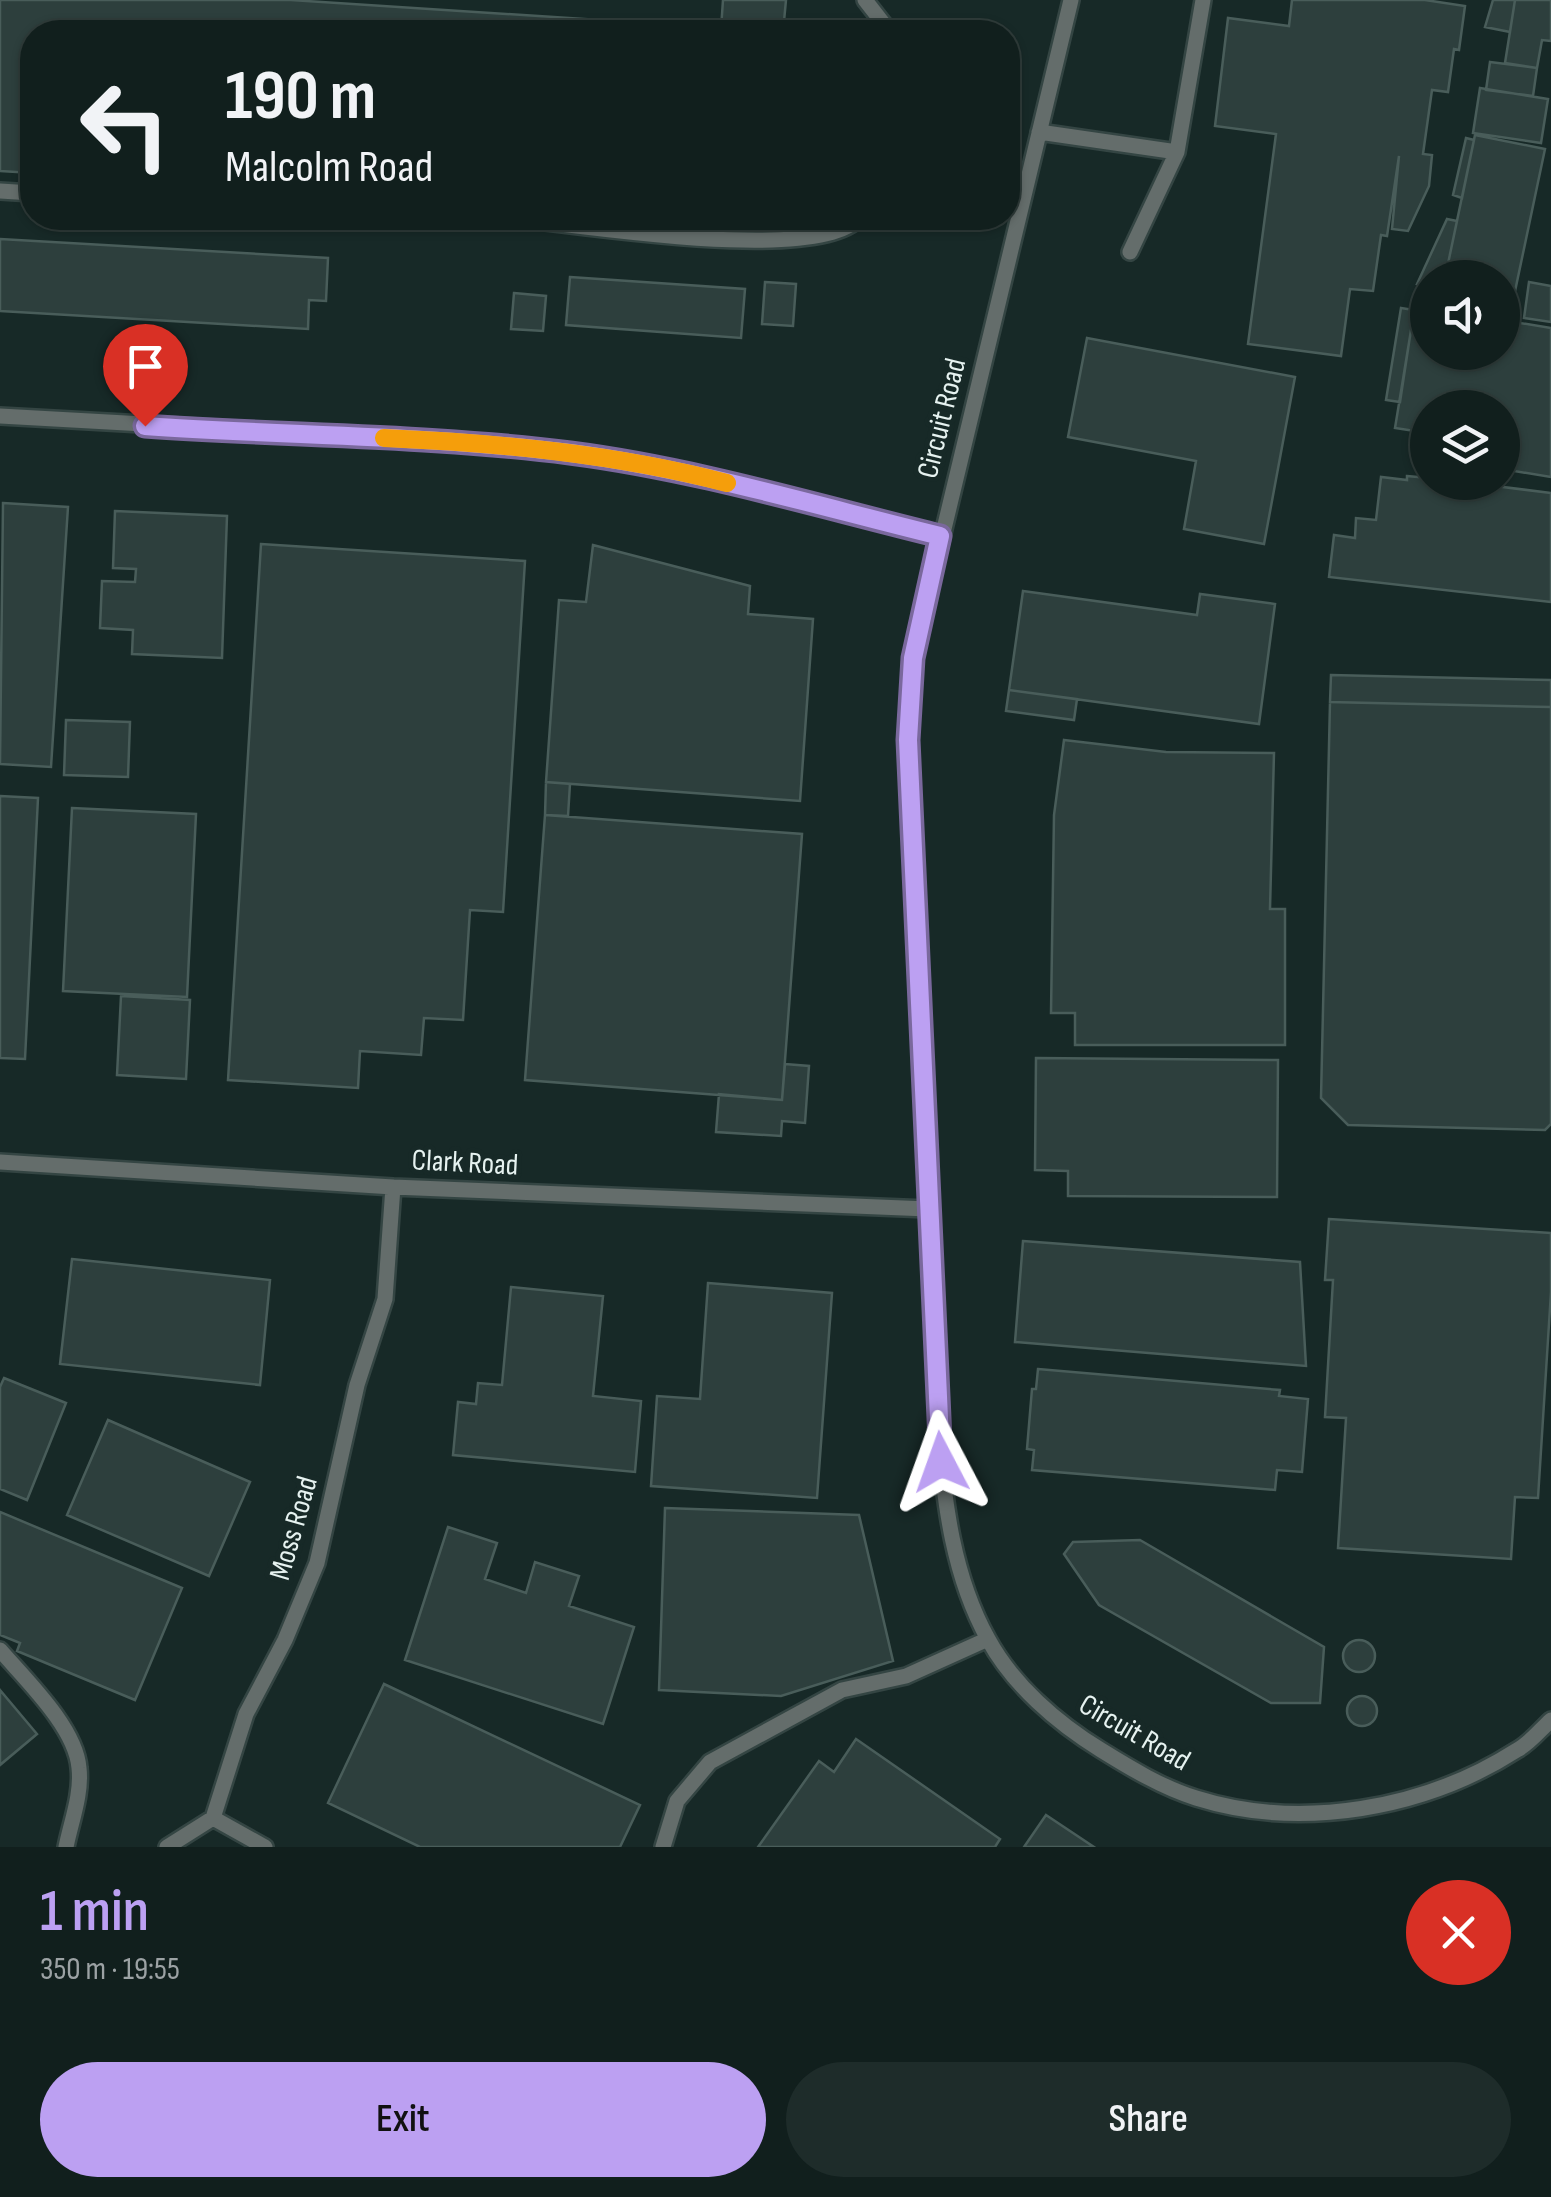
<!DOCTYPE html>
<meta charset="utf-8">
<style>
:root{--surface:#111f1d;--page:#1e2c2a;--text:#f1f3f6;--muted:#9ca2a4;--line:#303d3b;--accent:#bca0f2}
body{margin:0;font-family:"Sofia Sans Condensed",sans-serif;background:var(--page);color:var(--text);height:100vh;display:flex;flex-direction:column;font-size:38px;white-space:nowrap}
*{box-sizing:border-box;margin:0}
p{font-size:32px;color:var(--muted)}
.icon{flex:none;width:55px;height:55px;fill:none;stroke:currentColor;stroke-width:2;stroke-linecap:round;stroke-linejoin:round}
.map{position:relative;height:1847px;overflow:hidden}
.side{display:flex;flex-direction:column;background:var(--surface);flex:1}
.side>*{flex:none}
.banner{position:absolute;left:20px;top:20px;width:1000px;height:210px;border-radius:40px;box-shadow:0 2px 8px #0004,0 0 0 2px var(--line);background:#111f1d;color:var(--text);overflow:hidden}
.controls{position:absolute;left:1410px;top:260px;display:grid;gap:20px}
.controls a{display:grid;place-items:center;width:110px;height:110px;border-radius:50%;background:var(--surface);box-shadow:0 2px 8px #0004,0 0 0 2px var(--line);font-size:50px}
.pin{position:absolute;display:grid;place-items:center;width:85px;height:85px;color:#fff;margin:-102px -42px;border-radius:50% 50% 50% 0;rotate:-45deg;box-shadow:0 0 10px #0007}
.pin .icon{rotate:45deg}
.me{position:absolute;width:110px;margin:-55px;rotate:356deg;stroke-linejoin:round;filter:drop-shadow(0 0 8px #0008)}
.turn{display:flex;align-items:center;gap:35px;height:210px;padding:0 40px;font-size:45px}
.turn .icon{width:130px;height:130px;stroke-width:2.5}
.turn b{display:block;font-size:70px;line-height:85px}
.round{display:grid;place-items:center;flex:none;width:105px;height:105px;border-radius:52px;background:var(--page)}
.headline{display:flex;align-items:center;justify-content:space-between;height:170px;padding:0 40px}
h1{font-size:60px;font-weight:600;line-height:75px;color:var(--accent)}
.cta{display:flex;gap:20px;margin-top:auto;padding:20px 40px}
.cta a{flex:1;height:115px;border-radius:60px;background:var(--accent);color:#111;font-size:40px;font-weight:600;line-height:115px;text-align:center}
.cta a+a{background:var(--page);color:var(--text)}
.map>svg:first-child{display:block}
.building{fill:#2d3f3d;stroke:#495d5a;stroke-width:2.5}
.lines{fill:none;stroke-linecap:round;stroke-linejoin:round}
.service-casing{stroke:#344543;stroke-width:20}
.service{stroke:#646d6b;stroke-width:15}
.route-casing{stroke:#7a689d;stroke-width:25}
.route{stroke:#bca0f2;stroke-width:18}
.slow{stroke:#f59e0b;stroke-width:18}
.labels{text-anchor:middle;stroke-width:10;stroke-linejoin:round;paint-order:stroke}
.street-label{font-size:30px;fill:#e6f2f0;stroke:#172927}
</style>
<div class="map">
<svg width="1551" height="1847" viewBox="0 0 1551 1847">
<rect width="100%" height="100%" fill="#172927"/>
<path class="building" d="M 0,0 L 291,0 L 784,32 L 32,32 L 32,173 L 0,171 Z
M 723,0 L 786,0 L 783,32 L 721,29 Z
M 1292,0 L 1425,0 L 1465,6 L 1459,50 L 1454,49 L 1448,92 L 1432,90 L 1423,154 L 1432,155 L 1429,186 L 1408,231 L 1392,229 L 1399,156 L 1387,236 L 1381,235 L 1373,291 L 1350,289 L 1341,356 L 1248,344 L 1276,134 L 1215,126 L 1228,18 L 1289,26 Z
M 1493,0 L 1515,0 L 1510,32 L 1485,27 Z
M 1515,0 L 1551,0 L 1551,41 L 1542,40 L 1537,68 L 1505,63 Z
M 1490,62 L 1537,68 L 1533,96 L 1486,90 Z
M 1480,88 L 1548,99 L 1541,143 L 1473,133 Z
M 1475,135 L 1545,149 L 1514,296 L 1502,294 L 1502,278 L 1445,278 Z
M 1466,138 L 1474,140 L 1462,198 L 1453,195 Z
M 1447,219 L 1457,221 L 1445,278 L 1428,278 L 1428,286 L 1417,284 Z
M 0,239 L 328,258 L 326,301 L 309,300 L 308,329 L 0,311 Z
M 570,277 L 745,289 L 741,338 L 566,325 Z
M 765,282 L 796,284 L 793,326 L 762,324 Z
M 1529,282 L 1551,286 L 1551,322 L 1524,318 Z
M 514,293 L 546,296 L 543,331 L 511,329 Z
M 1415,306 L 1428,308 L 1428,352 L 1502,352 L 1502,320 L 1551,328 L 1551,477 L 1502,469 L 1502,408 L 1428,408 L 1428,433 L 1395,428 Z
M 1401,308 L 1414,310 L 1400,402 L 1386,400 Z
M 1087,338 L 1295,377 L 1264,544 L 1184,529 L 1196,461 L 1068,437 Z
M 1407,476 L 1428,478 L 1428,482 L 1463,482 L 1551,493 L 1551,602 L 1329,577 L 1334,535 L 1355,538 L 1356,518 L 1376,520 L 1381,477 L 1407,480 Z
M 3,503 L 68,507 L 51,767 L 0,764 Z
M 115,511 L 227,516 L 222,658 L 132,654 L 133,630 L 100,628 L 102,581 L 135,582 L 136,569 L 113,568 Z
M 261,544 L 525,561 L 503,912 L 470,910 L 463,1020 L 424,1018 L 421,1055 L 360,1051 L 358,1088 L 228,1080 Z
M 593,545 L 750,586 L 748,614 L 813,619 L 800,801 L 546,782 L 559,600 L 586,602 Z
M 1023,591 L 1197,615 L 1200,594 L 1275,604 L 1259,724 L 1009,690 Z
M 1331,675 L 1551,680 L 1551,707 L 1330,702 Z
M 1009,690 L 1077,699 L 1074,720 L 1006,711 Z
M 1330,702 L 1551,707 L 1551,1124 L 1545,1130 L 1348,1125 L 1321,1098 Z
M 66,720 L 130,722 L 128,777 L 64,775 Z
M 1064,740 L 1166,752 L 1274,753 L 1270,909 L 1285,909 L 1285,1045 L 1075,1045 L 1075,1013 L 1051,1013 L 1054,815 Z
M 546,782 L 570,784 L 568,816 L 545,815 Z
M 0,796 L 38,798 L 25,1059 L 0,1058 Z
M 72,808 L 196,814 L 187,997 L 63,991 Z
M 545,815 L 802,834 L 782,1100 L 525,1080 Z
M 121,996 L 190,1000 L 186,1079 L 117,1075 Z
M 1036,1058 L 1278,1060 L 1277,1197 L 1068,1196 L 1068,1171 L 1035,1170 Z
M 785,1064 L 809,1066 L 805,1123 L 782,1121 L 781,1136 L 716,1132 L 719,1094 L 782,1100 Z
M 1329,1219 L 1551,1233 L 1551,1292 L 1538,1498 L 1515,1497 L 1511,1559 L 1338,1548 L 1346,1418 L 1325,1417 L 1333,1280 L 1325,1280 Z
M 1023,1241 L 1300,1262 L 1306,1366 L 1015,1342 Z
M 72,1259 L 270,1280 L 260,1385 L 60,1364 Z
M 708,1283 L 832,1293 L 817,1498 L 651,1486 L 657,1396 L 700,1399 Z
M 511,1287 L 603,1296 L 593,1396 L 641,1401 L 635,1472 L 453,1455 L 458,1402 L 476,1404 L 478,1383 L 502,1385 Z
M 1038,1369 L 1280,1390 L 1279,1396 L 1308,1399 L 1302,1472 L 1277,1470 L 1275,1490 L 1032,1470 L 1034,1450 L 1027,1449 L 1032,1389 L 1036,1389 Z
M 4,1378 L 66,1403 L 27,1500 L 0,1489 L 0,1387 Z
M 108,1420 L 250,1482 L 209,1576 L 67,1515 Z
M 665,1508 L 859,1515 L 893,1661 L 781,1696 L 659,1690 Z
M 0,1512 L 182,1588 L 135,1700 L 17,1651 L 20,1643 L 0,1635 Z
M 448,1527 L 497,1543 L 485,1579 L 526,1593 L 535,1562 L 579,1576 L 569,1606 L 634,1627 L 603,1724 L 405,1660 Z
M 1140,1540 L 1324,1647 L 1320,1703 L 1271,1703 L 1099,1605 L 1064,1554 L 1073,1542 Z
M1343 1656a16 16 0 1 1 32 0a16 16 0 1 1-32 0Z
M 384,1684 L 640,1805 L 620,1847 L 420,1847 L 328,1803 Z
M 0,1690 L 37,1734 L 0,1765 Z
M1347 1711a15 15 0 1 1 30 0a15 15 0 1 1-30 0Z
M 856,1739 L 1000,1839 L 995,1847 L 758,1847 L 819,1761 L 834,1772 Z
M 1046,1815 L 1094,1847 L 1024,1847 Z"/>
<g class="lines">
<defs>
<path id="service" d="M 865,0 L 890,32
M 1071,0 L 913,658 L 908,740 L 910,821 L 938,1434 C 945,1505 953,1576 988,1639 C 1013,1685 1057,1723 1101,1750 C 1130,1768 1163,1788 1196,1798 C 1301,1831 1425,1809 1517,1750 C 1530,1743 1540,1730 1551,1720
M 1039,132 L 1177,152
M 0,191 L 32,193
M 510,218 C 575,224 817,265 859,218
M 1130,252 L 1177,152 L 1203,0
M 0,416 L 410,439 L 568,453 L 671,469 L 940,536
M 0,1162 L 393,1187 L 928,1209
M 0,1650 C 26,1680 76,1728 79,1768 C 82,1794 71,1822 66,1847
M 213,1818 L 265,1847
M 167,1847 L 213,1818 L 246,1714 L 285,1640 L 317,1563 L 357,1385 L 385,1299 L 393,1187
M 663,1847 L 677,1801 L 710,1762 L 842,1690 L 906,1676 L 988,1639"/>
</defs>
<use href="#service" class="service-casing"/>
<use href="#service" class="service"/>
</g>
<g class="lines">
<defs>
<path id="route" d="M 145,426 C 287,436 429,435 570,453 C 695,469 817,506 940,536 L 913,658 L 908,740 L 941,1462"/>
</defs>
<use href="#route" class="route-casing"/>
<use href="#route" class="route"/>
<path class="slow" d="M 384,438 C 499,443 616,454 727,483"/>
</g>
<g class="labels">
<g class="street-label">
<text transform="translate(941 418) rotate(-76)" y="10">Circuit Road</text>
<text transform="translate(465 1162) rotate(3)" y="10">Clark Road</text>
<text transform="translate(293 1528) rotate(-74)" y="10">Moss Road</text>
<text transform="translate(1135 1732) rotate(30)" y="10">Circuit Road</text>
</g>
</g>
</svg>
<div class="controls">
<a><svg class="icon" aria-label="sound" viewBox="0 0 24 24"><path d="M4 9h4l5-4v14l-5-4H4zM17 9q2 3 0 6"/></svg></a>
<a><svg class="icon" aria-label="layers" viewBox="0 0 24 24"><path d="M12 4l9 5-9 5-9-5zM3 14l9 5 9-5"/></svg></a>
</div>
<div class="pin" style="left:145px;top:426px;background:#d93025"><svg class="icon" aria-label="arrive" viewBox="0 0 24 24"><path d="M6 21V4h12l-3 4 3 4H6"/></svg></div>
<svg class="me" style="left:941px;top:1462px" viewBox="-20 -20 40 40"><path d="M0-17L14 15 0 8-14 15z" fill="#bca0f2" stroke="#fff" stroke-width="4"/></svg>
<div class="banner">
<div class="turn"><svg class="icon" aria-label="left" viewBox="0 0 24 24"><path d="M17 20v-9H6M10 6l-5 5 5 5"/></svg><div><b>190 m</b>Malcolm Road</div></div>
</div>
</div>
<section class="side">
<div class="headline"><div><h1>1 min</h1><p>350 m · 19:55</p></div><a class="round" style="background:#d93025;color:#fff"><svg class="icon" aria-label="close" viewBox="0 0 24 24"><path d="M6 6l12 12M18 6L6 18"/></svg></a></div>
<div class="cta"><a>Exit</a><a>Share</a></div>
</section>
